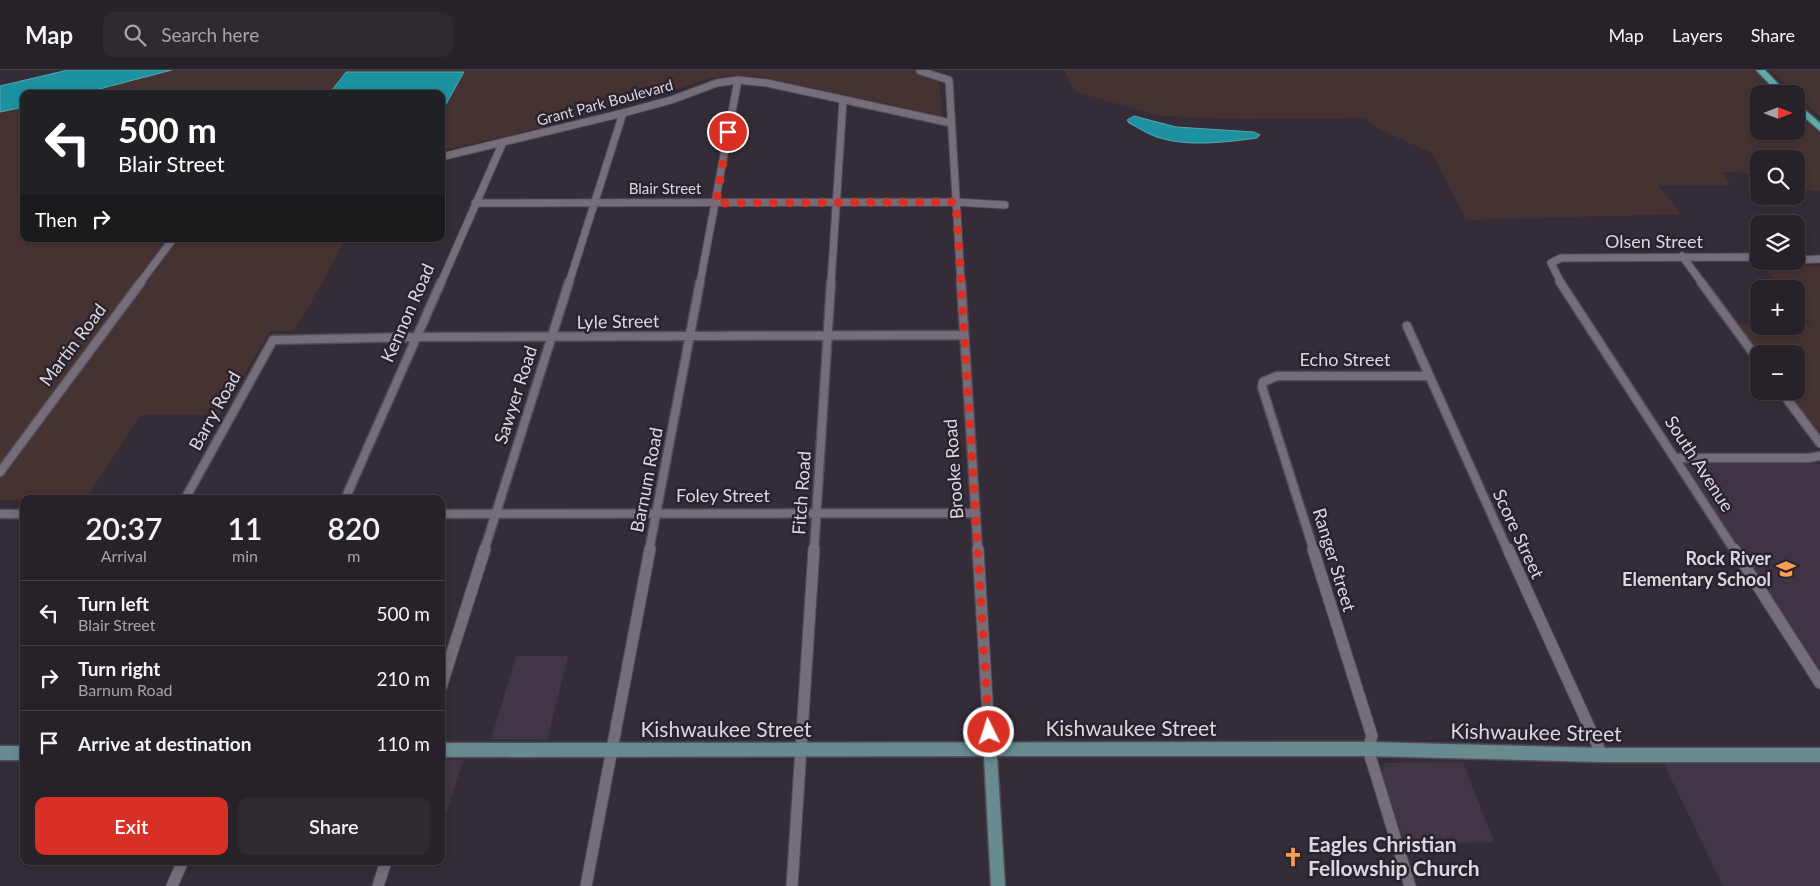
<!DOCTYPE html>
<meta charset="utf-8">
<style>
:root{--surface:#272229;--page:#2f2a31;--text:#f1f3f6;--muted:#a4a4a8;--line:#433f46;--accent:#d93025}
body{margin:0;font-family:Lato,sans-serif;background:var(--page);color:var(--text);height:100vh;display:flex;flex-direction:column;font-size:19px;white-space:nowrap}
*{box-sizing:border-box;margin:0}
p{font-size:16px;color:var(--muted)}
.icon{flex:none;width:28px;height:28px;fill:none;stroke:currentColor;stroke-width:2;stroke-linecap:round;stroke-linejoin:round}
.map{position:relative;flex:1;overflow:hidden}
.side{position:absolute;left:20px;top:425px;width:425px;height:370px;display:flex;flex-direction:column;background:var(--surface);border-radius:10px;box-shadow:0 2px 8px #0003,0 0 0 1px var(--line)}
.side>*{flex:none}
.banner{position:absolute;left:20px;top:20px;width:425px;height:152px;border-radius:10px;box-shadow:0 2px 8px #0003,0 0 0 1px var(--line);background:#202124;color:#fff;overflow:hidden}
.needle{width:32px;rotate:90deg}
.controls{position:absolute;left:1750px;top:15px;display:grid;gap:10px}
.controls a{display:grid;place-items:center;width:55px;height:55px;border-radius:10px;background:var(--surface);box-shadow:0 2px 8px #0003,0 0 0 1px var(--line);font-size:25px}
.pin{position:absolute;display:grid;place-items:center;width:42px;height:42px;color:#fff;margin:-21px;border:2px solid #fff;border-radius:50%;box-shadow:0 1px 5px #0007}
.me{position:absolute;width:55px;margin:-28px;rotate:356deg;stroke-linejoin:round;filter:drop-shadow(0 0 4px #0008)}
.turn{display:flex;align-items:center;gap:18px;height:105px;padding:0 15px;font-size:22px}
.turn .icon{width:65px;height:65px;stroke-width:2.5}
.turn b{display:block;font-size:35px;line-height:42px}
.then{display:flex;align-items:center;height:48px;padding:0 15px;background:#0003;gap:10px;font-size:19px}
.eta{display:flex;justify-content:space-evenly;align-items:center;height:85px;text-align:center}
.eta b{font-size:30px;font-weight:600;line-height:35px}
.primary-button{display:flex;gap:10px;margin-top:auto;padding:10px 15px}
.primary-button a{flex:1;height:58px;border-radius:10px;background:var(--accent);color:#fff;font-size:20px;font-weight:600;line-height:58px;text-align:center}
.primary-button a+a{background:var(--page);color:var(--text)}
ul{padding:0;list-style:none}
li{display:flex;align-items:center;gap:15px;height:65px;padding:0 15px;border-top:1px solid var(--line)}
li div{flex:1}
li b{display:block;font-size:19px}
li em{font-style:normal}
header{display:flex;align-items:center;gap:30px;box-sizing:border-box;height:70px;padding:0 25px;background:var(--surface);border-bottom:1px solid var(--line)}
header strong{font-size:24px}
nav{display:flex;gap:28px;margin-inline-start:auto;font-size:18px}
.search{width:350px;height:45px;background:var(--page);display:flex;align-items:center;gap:12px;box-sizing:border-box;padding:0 18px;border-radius:10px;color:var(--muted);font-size:19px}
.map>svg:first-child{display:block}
.commercial{fill:#413645}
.industrial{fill:#463231}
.built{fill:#3f3443}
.water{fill:#1c92a1;stroke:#56a7b3}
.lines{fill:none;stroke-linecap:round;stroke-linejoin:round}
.street-far2-casing{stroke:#524b54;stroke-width:9}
.street-far1-casing{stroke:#524b54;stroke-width:11}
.street-casing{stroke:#524b54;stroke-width:13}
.secondary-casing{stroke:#524b54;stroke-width:3}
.primary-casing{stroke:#524b54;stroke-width:3}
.street-far2{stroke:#756d79;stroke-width:7}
.street-far1{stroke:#756d79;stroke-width:8}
.street{stroke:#756d79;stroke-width:11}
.secondary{fill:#688b90;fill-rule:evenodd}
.primary{fill:#5aaaa7;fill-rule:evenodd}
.route{stroke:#d93025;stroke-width:9;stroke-dasharray:0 16.2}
.labels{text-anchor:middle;stroke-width:5;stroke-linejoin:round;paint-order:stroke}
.far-street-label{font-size:15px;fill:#dcd7de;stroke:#2a232d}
.street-label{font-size:18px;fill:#dcd7de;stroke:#2a232d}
.poi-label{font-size:18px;font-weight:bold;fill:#dcd7de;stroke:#2a232d;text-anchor:end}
.near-street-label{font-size:21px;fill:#dcd7de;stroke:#2a232d}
.near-poi-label{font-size:21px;font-weight:bold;fill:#dcd7de;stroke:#2a232d;text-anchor:start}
</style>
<header>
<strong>Map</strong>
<div class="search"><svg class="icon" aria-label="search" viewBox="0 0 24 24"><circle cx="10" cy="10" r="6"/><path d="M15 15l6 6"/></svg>Search here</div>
<nav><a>Map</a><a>Layers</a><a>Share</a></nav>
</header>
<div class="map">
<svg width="1820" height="816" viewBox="0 0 1820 816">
<rect width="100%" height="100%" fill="#342d37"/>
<path class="commercial" d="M 516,586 L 568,586 L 547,670 L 491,669 Z
M 441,690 L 463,690 L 441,760 Z
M 1820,691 L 1820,816 L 1723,816 L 1663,692 Z
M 1463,692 L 1494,772 L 1405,774 L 1382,703 L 1385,693 Z"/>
<path class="industrial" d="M 172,0 L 930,0 L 938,4 L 943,46 L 763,7 L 736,5 L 712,8 L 671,21 L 514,64 L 441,81 L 441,24 L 80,24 Z
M 1064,0 L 1753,0 L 1777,24 L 1759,24 L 1759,61 L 1796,61 L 1796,42 L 1820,65 L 1820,121 L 1796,119 L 1796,89 L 1759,89 L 1759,107 L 1745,103 L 1722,102 L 1731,115 L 1658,115 L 1681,144 L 1466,150 L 1432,83 L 1379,59 L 1365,48 L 1241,49 L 1161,46 L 1075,22 Z
M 1770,0 L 1820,0 L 1820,47 L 1796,24 Z
M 24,37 L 24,169 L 346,169 L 303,247 L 293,261 L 270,261 L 220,345 L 141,345 L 86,429 L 0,430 L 0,42 Z
M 1762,196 L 1820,196 L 1820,366 L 1787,321 L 1796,321 L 1796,284 L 1759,284 L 1737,254 L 1759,254 L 1759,256 L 1796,256 L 1796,254 L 1811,254 L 1796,237 L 1796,219 L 1781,219 Z"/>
<path class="built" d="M 1684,391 L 1820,394 L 1820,604 Z"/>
<path class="water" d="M 68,0 L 172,0 L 80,24 L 24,24 L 24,37 L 0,42 L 0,16 Z
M 346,2 L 464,2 L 441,43 L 441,24 L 329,24 Z
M 1134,46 L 1176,57 L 1254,62 L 1260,65 L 1257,68 C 1227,72 1190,77 1160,68 C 1149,65 1139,58 1129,53 L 1127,50 Z"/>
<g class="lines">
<defs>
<path id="street-far2" d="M 920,1 L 949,10 L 961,213
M 441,87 L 623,43 L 671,30 L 717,13 L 738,10 L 767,13 L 951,53
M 475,133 L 956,132 L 1005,135
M 1682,186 L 1702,213
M 1796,190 L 1820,189
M 140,213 L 173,169
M 441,213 L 503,72
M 569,213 L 623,43
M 700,213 L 738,10
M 831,213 L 843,31
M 1561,213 L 1551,193 L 1561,188 L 1750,187 L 1759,189"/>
<path id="street-far1" d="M 961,212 L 978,481
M 1560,212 L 1735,481
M 1701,212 L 1759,291
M 1407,256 L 1508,481
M 1781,321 L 1820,373
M 1676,388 L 1809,388 L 1820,386
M 0,402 L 141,212
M 185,429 L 273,270 L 417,267 L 963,265
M 345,429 L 441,212
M 0,444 L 24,444
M 441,444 L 976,443
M 484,481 L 569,212
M 649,481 L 700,212
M 814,481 L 831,212
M 1314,481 L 1262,317 L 1263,312 L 1277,306 L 1428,306"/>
<path id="street" d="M 978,479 L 990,679
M 1313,479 L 1372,666 L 1368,679 L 1410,816
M 1508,479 L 1602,685
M 1734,479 L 1820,613
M 441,617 L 485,479
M 172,816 L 183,791
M 378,816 L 386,791
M 586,816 L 650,479
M 792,816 L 814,479"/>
<path id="secondary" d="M 1368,672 L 1602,678 L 1820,678 L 1820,692 L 1602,692 L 1368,686 L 997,686 L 1005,816 L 991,816 L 984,686 L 441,687 L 441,673 Z
M 0,676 L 24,676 L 24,690 L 0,690 Z"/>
<path id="primary" d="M 1756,0 L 1765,0 L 1788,24 L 1779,24 Z
M 1796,32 L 1820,53 L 1820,61 L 1796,40 Z"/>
</defs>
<use href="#street-far2" class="street-far2-casing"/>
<use href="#street-far1" class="street-far1-casing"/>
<use href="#street" class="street-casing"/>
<use href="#secondary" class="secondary-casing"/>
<use href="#primary" class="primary-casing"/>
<use href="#street-far2" class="street-far2"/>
<use href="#street-far1" class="street-far1"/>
<use href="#street" class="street"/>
<use href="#secondary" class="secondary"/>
<use href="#primary" class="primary"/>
</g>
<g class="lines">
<path class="route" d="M 728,62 L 716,133 L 956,132 L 989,662"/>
</g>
<defs>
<symbol id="school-bare" viewBox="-9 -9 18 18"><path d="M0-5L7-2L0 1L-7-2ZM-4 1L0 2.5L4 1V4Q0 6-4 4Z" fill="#fc9e52" stroke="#2a232d" stroke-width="2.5" paint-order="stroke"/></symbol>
<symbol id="church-bare" viewBox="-9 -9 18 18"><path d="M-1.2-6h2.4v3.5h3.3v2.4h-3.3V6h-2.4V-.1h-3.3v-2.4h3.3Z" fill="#fc9e52" stroke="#2a232d" stroke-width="2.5" paint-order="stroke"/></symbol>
</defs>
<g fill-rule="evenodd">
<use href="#school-bare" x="1772" y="485" width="28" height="28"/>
<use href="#church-bare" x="1279" y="773" width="28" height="28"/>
</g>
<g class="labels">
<g class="far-street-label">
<text transform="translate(605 33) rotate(-15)" y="5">Grant Park Boulevard</text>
<text x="665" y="124">Blair Street</text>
</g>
<g class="street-label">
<text x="1654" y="178">Olsen Street</text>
<text transform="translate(408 243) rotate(-66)" y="6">Kennon Road</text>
<text transform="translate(618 252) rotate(-1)" y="6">Lyle Street</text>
<text transform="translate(73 275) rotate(-53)" y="6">Martin Road</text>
<text x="1345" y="296">Echo Street</text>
<text transform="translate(516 325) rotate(-72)" y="6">Sawyer Road</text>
<text transform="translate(215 341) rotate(-61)" y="6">Barry Road</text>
<text transform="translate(1699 394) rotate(57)" y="6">South Avenue</text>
<text transform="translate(954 399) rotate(-94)" y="6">Brooke Road</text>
<text transform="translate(647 410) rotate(-79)" y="6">Barnum Road</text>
<text transform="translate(802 423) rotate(-86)" y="6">Fitch Road</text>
<text x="723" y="432">Foley Street</text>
<text transform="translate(1518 464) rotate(65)" y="6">Score Street</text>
<text transform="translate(1334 490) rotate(73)" y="6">Ranger Street</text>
</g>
<g class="poi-label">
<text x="1771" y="495">Rock River<tspan x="1771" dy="21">Elementary School</tspan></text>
</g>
<g class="near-street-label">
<text x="1131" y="666">Kishwaukee Street</text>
<text x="726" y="667">Kishwaukee Street</text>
<text transform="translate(1536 663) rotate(1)" y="7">Kishwaukee Street</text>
</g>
<g class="near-poi-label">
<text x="1308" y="782">Eagles Christian<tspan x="1308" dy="24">Fellowship Church</tspan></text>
</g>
</g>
</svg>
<div class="controls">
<a><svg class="needle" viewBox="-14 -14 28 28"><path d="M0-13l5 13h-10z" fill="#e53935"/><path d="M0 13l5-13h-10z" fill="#a4a4a8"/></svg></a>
<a><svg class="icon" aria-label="search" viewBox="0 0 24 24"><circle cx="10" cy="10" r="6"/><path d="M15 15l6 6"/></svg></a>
<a><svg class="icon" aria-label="layers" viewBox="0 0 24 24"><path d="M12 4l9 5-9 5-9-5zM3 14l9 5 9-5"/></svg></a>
<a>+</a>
<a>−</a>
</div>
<div class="pin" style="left:728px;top:62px;background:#d93025"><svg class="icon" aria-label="arrive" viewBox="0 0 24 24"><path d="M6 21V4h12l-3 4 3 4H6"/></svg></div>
<svg class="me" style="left:989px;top:662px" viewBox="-20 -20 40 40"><circle r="17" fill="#d93025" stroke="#fff" stroke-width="3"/><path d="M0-11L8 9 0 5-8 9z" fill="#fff"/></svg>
<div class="banner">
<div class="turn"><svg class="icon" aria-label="left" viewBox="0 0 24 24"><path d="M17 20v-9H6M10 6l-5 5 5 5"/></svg><div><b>500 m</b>Blair Street</div></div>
<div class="then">Then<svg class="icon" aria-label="right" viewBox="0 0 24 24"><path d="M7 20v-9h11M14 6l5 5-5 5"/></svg></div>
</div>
<section class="side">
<div class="eta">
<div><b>20:37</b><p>Arrival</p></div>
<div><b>11</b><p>min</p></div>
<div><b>820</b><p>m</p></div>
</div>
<ul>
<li><svg class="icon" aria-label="left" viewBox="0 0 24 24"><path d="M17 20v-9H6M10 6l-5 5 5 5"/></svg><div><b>Turn left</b><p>Blair Street</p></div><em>500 m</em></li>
<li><svg class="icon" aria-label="right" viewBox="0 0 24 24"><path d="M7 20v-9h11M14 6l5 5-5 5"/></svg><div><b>Turn right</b><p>Barnum Road</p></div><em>210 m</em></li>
<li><svg class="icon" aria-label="arrive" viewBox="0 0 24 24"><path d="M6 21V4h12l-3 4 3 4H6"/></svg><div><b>Arrive at destination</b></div><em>110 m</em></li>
</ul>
<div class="primary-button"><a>Exit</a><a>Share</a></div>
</section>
</div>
